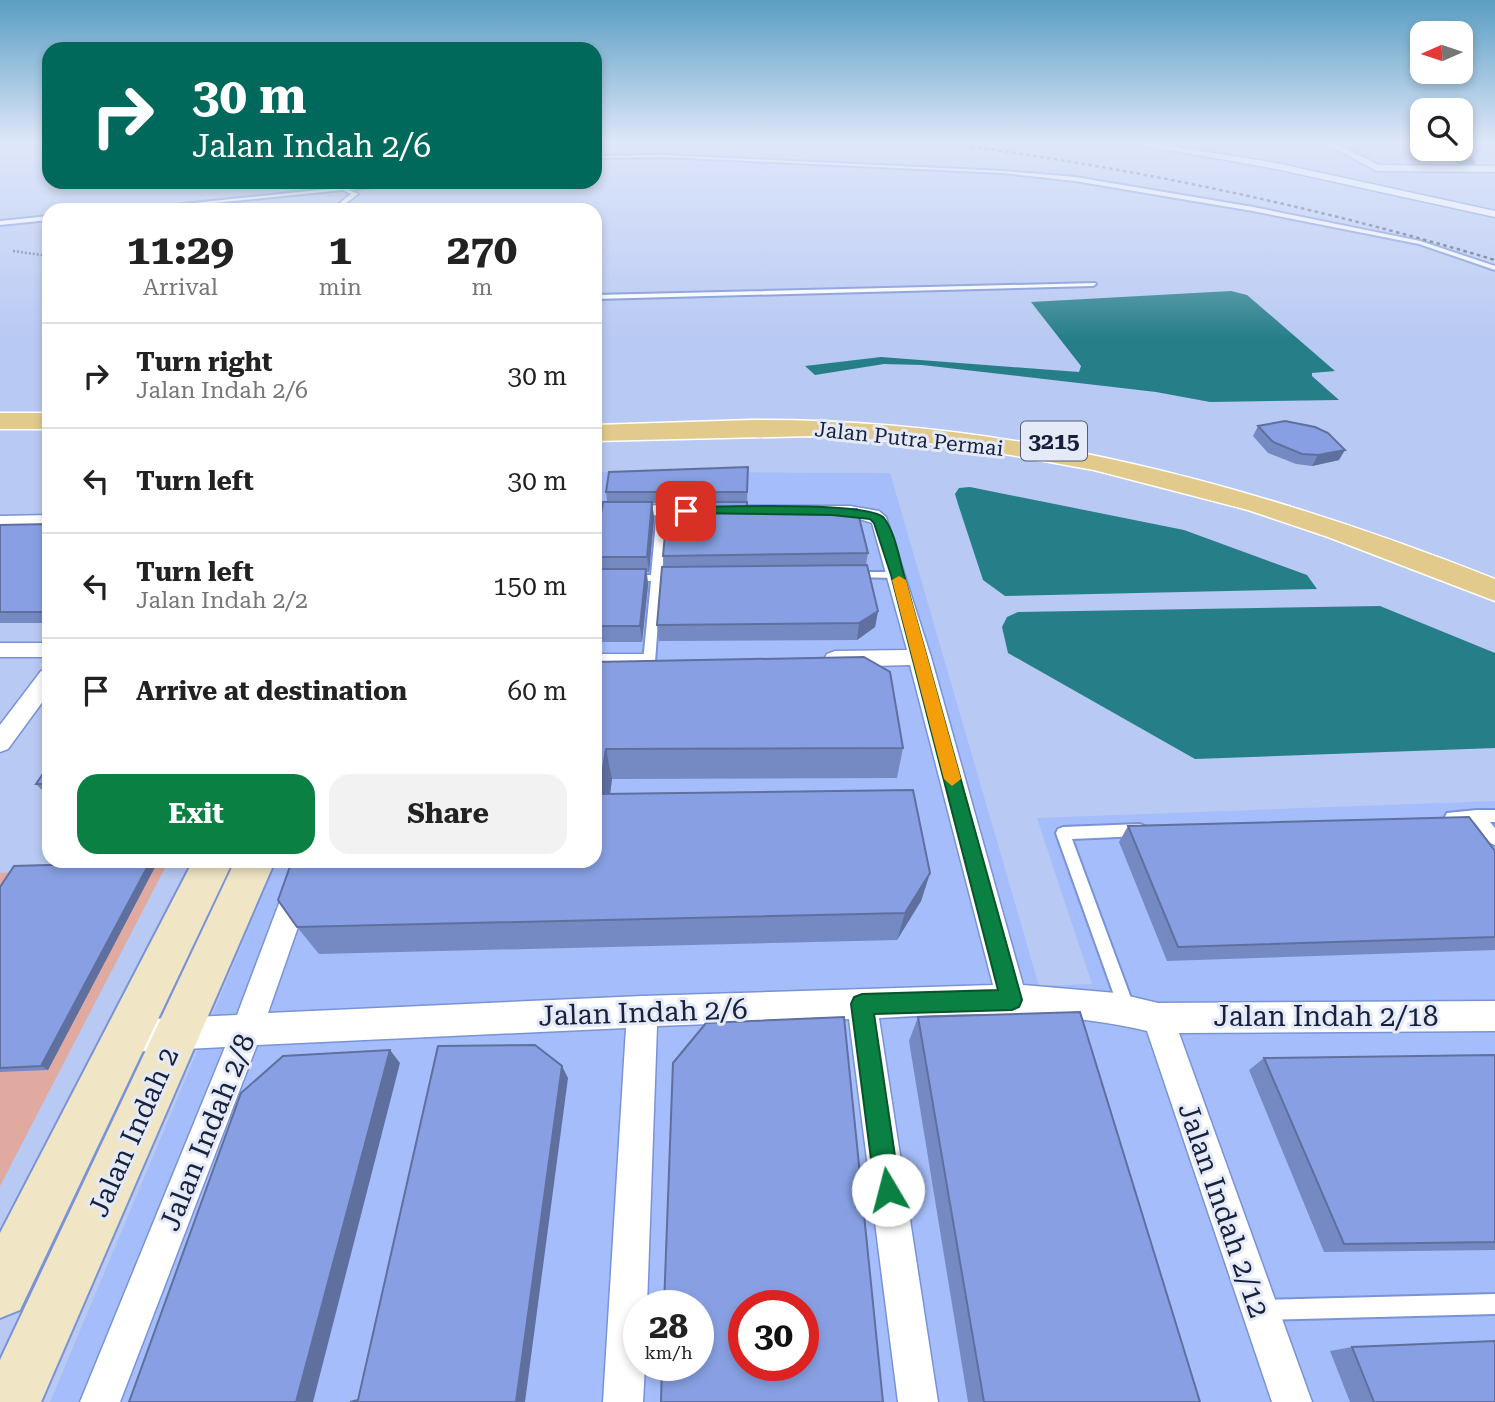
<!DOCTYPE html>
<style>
:root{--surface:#fff;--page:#f2f2f2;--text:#222;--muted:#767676;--line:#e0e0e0;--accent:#0b8043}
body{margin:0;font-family:"Roboto Serif",serif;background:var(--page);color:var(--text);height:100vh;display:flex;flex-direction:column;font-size:26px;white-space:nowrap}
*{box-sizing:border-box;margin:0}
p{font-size:23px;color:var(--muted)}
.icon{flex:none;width:38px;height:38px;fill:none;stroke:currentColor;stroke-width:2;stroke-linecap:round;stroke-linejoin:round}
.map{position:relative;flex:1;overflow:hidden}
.panel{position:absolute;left:42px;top:203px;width:560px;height:665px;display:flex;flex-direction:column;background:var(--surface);border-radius:21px;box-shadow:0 4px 10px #0003}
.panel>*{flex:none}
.hud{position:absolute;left:42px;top:42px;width:560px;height:147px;border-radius:21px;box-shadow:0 4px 10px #0003;background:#00695c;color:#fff;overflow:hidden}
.needle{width:46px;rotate:267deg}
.buttons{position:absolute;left:1410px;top:21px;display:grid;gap:14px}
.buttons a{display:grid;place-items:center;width:63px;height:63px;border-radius:14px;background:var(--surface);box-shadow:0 4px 10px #0003;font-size:35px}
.speed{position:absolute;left:623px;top:1290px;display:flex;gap:14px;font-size:35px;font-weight:700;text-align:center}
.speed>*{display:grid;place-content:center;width:91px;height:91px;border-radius:50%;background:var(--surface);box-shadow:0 4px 10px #0003;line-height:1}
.speed small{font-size:18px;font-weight:400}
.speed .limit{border:10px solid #d22;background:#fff;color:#111}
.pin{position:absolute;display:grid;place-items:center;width:60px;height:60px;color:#fff;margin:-30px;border-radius:14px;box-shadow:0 4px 10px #0006}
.me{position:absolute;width:77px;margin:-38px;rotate:352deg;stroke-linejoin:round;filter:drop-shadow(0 0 5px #0008)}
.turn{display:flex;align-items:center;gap:24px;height:147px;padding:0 35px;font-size:32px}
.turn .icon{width:91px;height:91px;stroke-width:2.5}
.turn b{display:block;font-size:49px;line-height:60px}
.eta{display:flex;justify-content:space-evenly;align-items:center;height:119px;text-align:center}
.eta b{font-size:42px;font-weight:700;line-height:49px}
.primary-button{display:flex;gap:14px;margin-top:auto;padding:14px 35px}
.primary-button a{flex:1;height:80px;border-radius:21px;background:var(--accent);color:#fff;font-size:28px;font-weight:700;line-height:80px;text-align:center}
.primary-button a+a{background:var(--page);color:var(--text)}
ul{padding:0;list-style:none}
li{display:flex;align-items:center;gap:21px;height:105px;padding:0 35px;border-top:2px solid var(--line)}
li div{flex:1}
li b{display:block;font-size:26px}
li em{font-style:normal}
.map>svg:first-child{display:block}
.built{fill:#a5bdfa;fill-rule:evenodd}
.green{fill:#e1aaa1}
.water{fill:#267e89}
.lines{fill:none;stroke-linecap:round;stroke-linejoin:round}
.river{fill:#267e89;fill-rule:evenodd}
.lane-casing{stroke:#7a93d6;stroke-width:4}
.street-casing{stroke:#7a93d6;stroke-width:3}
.secondary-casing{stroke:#7a93d6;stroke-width:4}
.primary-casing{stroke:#fff;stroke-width:3}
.path{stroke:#667295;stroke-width:2.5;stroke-dasharray:2 2;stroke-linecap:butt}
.lane{fill:#fff;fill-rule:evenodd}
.street{fill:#fff;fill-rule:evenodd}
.secondary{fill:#f0e5c5;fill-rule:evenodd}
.primary{fill:#e1ca8c;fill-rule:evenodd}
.rail{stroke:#45506f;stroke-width:2.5;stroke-dasharray:3.5 3.5;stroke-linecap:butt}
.wall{fill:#758ac3}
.shaded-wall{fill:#5f709f}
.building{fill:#88a0e3;stroke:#5f709f;stroke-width:2;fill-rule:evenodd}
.route{fill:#0b8043;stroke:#07532c;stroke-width:2}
.slow{fill:#f59e0b}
.labels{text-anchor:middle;stroke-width:6;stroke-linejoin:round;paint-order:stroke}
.far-street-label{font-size:21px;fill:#18213c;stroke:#e4eaf8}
.shield{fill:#e4eaf8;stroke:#555d74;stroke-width:2}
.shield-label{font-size:23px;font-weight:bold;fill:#18213c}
.near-street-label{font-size:28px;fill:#18213c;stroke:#e4eaf8}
</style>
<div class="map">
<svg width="1495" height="1402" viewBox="0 0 1495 1402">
<rect width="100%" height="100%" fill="#b8c9f3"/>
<path class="built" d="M 595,472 L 890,473 L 1039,986 L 1092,984 L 1037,818 L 1495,801 L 1495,1402 L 50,1402 L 277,861 L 595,861 ZM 639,1306 L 698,1306 L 698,1365 L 639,1365 ZM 744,1306 L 803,1306 L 803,1365 L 744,1365 Z"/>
<path class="green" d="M 167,864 L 0,1186 L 0,873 Z"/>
<path class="water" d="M 1231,291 L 1247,295 L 1335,371 L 1312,373 L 1312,376 L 1339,400 L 1210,402 L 1156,392 L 922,365 L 884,364 L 815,375 L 805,366 L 881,357 L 1079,372 L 1081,366 L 1031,302 Z
M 970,487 L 1184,530 L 1307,575 L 1317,589 L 1005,596 L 983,580 L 958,504 L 955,494 L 959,488 Z
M 1380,606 L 1495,653 L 1495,748 L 1195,759 L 1008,653 L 1002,627 L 1007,617 L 1018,612 Z"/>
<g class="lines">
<path class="river" d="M 1461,145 L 1476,162 L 1473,166 L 1459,166 L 1444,149 L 1461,149 Z"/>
<defs>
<path id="lane" d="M 665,155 L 1003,171 L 1075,177 L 1253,207 L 1420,241 L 1495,266 L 1495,270 L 1419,244 L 1253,211 L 1075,181 L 1003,173 L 665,157 L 595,158 L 595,156 Z
M 396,182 L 415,182 L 349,190 L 358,194 L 337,210 L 331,210 L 351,194 L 343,190 L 145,210 L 125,210 Z
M 49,216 L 49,220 L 0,225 L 0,221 Z
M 1095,283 L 1096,284 L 1093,286 L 595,299 L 595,295 Z
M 662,508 L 667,511 L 662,575 L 675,575 L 680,578 L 675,581 L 661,581 L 655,662 L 649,666 L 643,662 L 651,581 L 630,581 L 625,578 L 630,575 L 651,575 L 657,511 Z
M 854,572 L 897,572 L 902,575 L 897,578 L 850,577 L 849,575 Z
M 1477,810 L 1495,810 L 1495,822 L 1490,822 L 1495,828 L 1495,845 L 1490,843 L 1474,822 L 1447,821 L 1445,817 L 1447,813 Z
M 1140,824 L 1145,826 L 1147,830 L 1145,834 L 1140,836 L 1072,839 L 1135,1009 L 1133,1015 L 1127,1017 L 1121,1015 L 1119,1009 L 1056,833 L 1058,829 L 1063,827 Z
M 1495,1294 L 1495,1314 L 1261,1320 L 1254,1317 L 1251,1310 L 1254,1303 L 1261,1300 Z"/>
<path id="street" d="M 1131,143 L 1151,143 L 1276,163 L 1495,211 L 1495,217 L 1276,169 Z
M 1324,143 L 1335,143 L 1379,165 L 1495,166 L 1495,172 L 1377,171 Z
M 595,505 L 850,506 L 879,511 L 886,517 L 931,657 L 1023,985 L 1116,993 L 1158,1003 L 1495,1001 L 1495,1031 L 1179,1033 L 1312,1402 L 1272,1402 L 1147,1031 C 1059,1010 969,1013 879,1018 L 938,1402 L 898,1402 L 849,1019 L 657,1026 L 647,1306 L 639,1306 L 639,1365 L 645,1365 L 643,1402 L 603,1402 L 626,1028 L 257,1045 L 120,1402 L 80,1402 L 225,1047 L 128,1052 L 117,1047 L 112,1036 L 117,1025 L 128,1020 L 237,1015 L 295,861 L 321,861 L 268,1013 L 642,996 L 993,985 L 910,665 L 835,667 L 827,664 L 824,659 L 827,654 L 835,651 L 907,650 L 872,523 L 850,516 L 595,515 Z
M 49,515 L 49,525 L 0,526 L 0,516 Z
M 0,643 L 49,643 L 49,657 L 0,657 Z
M 595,654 L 644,654 L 652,657 L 655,662 L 652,667 L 644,670 L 595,670 Z
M 49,669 L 49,693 L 8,749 L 0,752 L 0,725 L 41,671 Z"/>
<path id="secondary" d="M 193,861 L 233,861 L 20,1310 L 0,1318 L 0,1233 Z
M 235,861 L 275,861 L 41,1402 L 0,1402 L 0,1360 Z"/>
<path id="primary" d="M 0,413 L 49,413 L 49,429 L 0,429 Z
M 751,420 C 1009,418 1257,485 1495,579 L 1495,601 L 1328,537 L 1248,510 L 1094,470 L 1011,455 L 928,443 L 813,436 L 595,441 L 595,425 Z"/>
</defs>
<use href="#lane" class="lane-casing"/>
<use href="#street" class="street-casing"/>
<use href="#secondary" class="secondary-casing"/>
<use href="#primary" class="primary-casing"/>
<path class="path" d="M 13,251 L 49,256"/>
<use href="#lane" class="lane"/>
<use href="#street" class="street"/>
<use href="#secondary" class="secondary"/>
<use href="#primary" class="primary"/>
<path class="rail" d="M 943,143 C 1131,167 1314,206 1495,260"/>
</g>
<path class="wall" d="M 1258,426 L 1339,460 L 1312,466 L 1296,464 L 1268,453 L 1253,436 Z
M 748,467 L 747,511 L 868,553 L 866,565 L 878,611 L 875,627 L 857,640 L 659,641 L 657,625 L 664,567 L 663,556 L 668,503 L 652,503 L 654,518 L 649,572 L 647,572 L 648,585 L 642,642 L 595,642 L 595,514 L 601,514 L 607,502 L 606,492 Z
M 49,524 L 49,623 L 0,623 L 0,525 Z
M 595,662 L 903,748 L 897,778 L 612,779 L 610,794 L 930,873 L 921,901 L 897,940 L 319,954 L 297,927 L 595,861 Z
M 49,765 L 49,797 L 36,784 Z
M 1128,826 L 1495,851 L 1495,950 L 1167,961 L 1119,842 Z
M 150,862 L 155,867 L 48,1070 L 0,1072 L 0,887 Z
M 918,1017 L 1200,1402 L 968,1402 L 909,1041 Z
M 1495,1055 L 1495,1250 L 1324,1252 L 1249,1070 L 1264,1058 Z
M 1352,1347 L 1495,1402 L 1350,1402 L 1330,1351 Z"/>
<path class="shaded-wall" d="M 1345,450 L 1339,460 L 1312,466 L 1318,455 Z
M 652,502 L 654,518 L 649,572 L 647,557 Z
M 646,569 L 648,585 L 642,642 L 640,626 Z
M 878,611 L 875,627 L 857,640 L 859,623 Z
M 606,749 L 612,779 L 606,824 L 599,794 Z
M 150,862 L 155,867 L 48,1070 L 41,1066 Z
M 930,873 L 921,901 L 897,940 L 905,913 Z
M 390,1050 L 400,1063 L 313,1402 L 296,1402 Z
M 562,1066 L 568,1078 L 525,1402 L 516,1402 Z"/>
<path class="building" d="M 1285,421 L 1315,427 L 1328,433 L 1345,450 L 1318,455 L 1302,454 L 1273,442 L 1258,426 Z
M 748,467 L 747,492 L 606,492 L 609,472 Z
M 603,502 L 652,502 L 647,557 L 595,557 L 595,514 L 601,514 Z
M 668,502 L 747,502 L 747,511 L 857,509 L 868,553 L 663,556 Z
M 49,524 L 49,612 L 0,612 L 0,525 Z
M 867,565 L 878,611 L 859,623 L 657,625 L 662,567 Z
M 595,569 L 646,569 L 640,626 L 595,626 Z
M 864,657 L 890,672 L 903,748 L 606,749 L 599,794 L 913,790 L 930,873 L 905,913 L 297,927 L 278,900 L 292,861 L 595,861 L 595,662 Z
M 49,765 L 49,784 L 36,784 Z
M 1469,817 L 1495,851 L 1495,937 L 1178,947 L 1128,826 Z
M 150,862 L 41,1066 L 0,1068 L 0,887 L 14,866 Z
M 1080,1012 L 1200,1402 L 984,1402 L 918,1017 Z
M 844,1017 L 883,1402 L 661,1402 L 662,1365 L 698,1365 L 698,1306 L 664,1306 L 673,1063 L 706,1023 ZM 744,1306 L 803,1306 L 803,1365 L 744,1365 Z
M 535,1045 L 562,1066 L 516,1402 L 350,1402 L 358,1400 L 438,1046 Z
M 390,1050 L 296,1402 L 129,1402 L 241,1093 L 283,1056 Z
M 1495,1055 L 1495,1242 L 1344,1244 L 1264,1058 Z
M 1495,1341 L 1495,1402 L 1374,1402 L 1352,1347 Z"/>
<linearGradient id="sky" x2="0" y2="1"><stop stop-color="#5a9ec2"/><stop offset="0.42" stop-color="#dfe7fa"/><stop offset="1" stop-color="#dfe7fa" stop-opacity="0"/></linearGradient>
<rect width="1495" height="339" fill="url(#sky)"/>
<path class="route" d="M 686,507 C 716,507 870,501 884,518 C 895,532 899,558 904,575 L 1022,1000 L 1019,1007 L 1012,1010 L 874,1014 L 900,1190 L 897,1199 L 888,1202 L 879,1199 L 875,1190 L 851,1004 L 854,997 L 862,994 L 998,990 L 891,575 L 874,523 L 870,519 L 832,515 L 682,513 L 680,511 Z"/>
<path class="slow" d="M 899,576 L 906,580 L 961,779 L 952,786 L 944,779 L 892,580 Z"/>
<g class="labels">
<g class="far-street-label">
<text transform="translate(909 439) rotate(6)" y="7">Jalan Putra Permai</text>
</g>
<rect class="shield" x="1021" y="421.5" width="66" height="39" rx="5"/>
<g class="shield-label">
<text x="1054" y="449">3215</text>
</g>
<g class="near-street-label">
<text transform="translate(643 1012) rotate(-2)" y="10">Jalan Indah 2/6</text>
<text x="1326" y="1026">Jalan Indah 2/18</text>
<text transform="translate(133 1132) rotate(-66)" y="10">Jalan Indah 2</text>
<text transform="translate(207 1132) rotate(-68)" y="10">Jalan Indah 2/8</text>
<text transform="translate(1224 1210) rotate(71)" y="10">Jalan Indah 2/12</text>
</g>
</g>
</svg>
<div class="buttons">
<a><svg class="needle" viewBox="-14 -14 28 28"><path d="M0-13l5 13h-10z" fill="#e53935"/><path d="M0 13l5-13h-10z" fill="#767676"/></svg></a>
<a><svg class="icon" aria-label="search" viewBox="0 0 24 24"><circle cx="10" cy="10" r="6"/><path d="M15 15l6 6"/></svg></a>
</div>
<div class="speed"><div>28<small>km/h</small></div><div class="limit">30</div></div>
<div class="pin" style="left:686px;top:511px;background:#d93025"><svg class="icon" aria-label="arrive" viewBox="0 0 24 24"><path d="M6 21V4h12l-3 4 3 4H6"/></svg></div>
<svg class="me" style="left:888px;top:1190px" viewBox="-20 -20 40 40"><circle r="19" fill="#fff"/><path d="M0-13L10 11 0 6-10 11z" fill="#0b8043"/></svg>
<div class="hud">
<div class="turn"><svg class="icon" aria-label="right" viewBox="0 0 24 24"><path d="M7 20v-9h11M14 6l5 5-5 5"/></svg><div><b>30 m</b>Jalan Indah 2/6</div></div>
</div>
<section class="panel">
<div class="eta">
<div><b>11:29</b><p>Arrival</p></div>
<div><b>1</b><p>min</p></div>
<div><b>270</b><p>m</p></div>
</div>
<ul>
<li><svg class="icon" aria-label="right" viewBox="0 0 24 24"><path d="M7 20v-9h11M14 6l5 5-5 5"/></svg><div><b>Turn right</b><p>Jalan Indah 2/6</p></div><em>30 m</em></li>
<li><svg class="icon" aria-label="left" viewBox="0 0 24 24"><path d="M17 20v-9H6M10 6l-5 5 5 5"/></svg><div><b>Turn left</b></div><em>30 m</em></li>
<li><svg class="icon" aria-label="left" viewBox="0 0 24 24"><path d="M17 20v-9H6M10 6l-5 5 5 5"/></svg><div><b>Turn left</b><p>Jalan Indah 2/2</p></div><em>150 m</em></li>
<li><svg class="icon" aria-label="arrive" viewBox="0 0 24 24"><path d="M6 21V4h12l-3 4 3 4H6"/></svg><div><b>Arrive at destination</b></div><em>60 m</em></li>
</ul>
<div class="primary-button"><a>Exit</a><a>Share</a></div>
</section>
</div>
